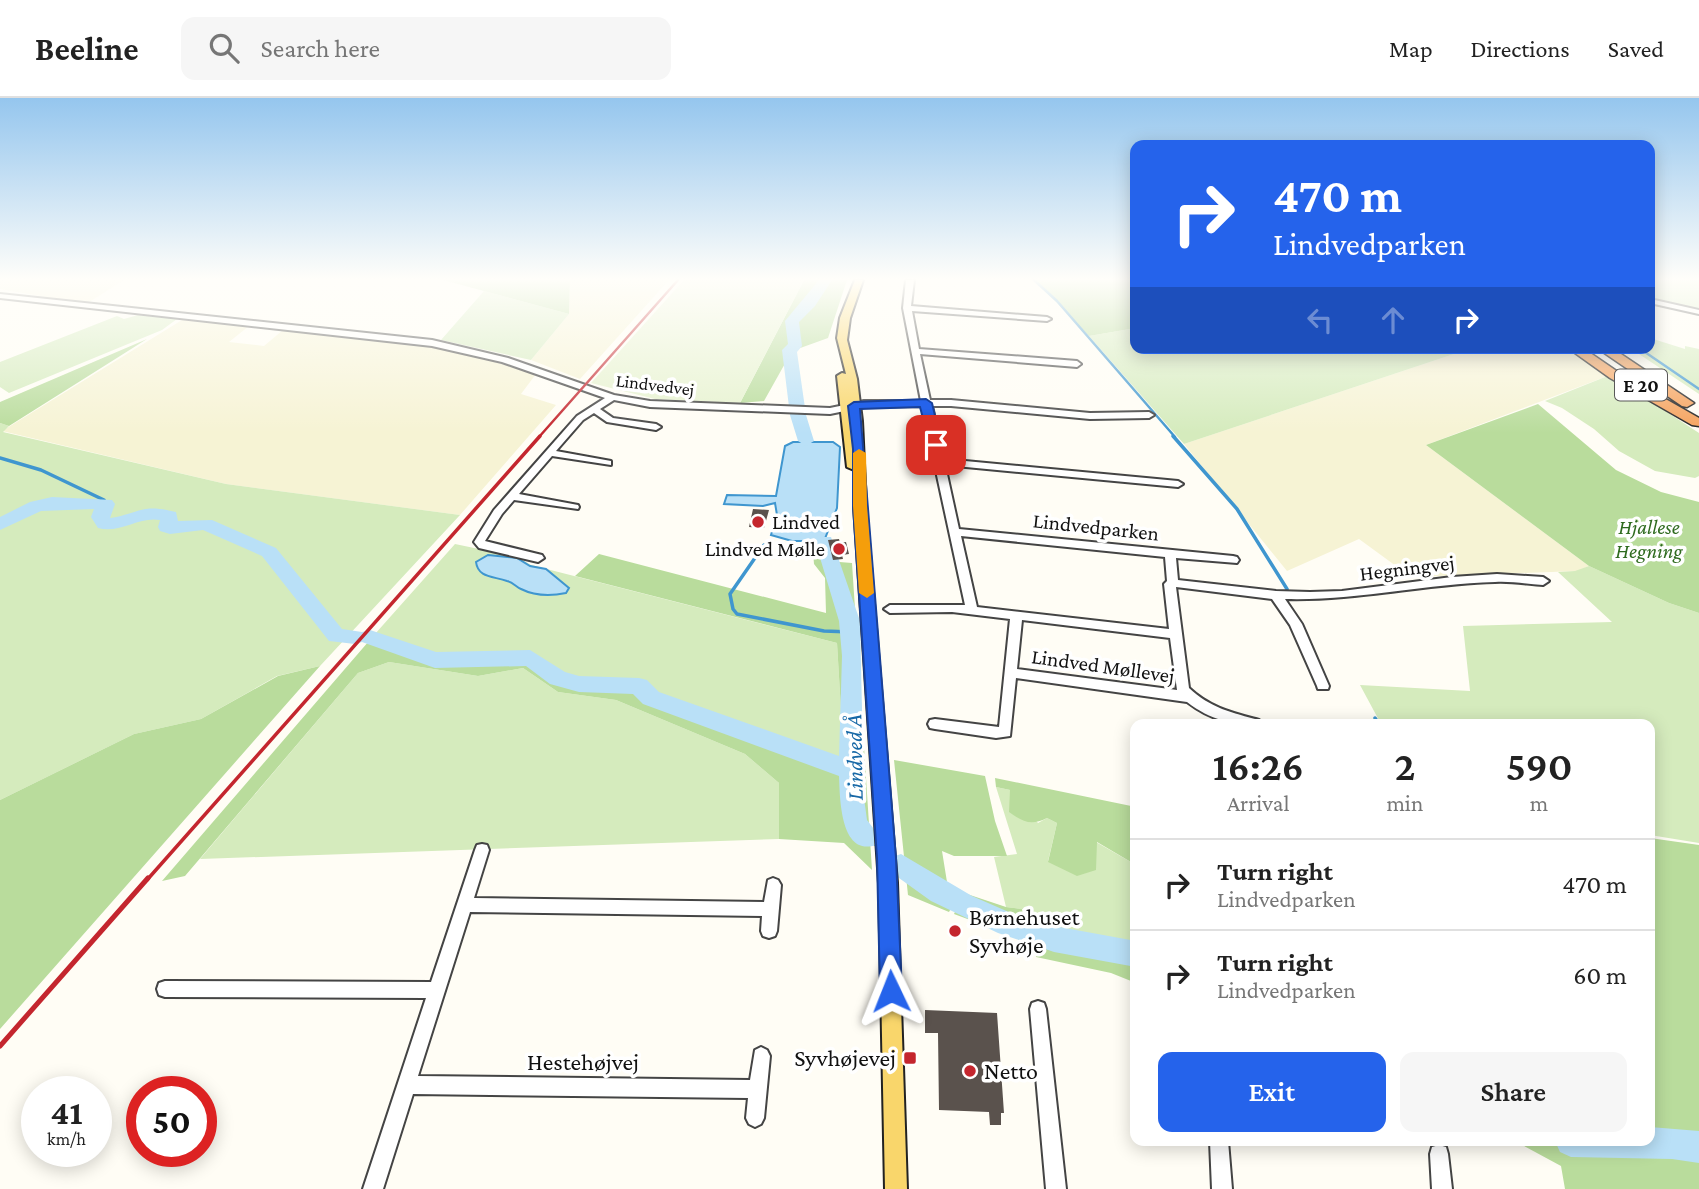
<!DOCTYPE html>
<meta charset="utf-8">
<style>
:root{--surface:#fff;--page:#f6f6f6;--text:#222;--muted:#767676;--line:#e0e0e0;--accent:#2563eb}
body{margin:0;font-family:"Crimson Pro",serif;background:var(--page);color:var(--text);height:100vh;display:flex;flex-direction:column;font-size:26px;white-space:nowrap}
*{box-sizing:border-box;margin:0}
p{font-size:23px;color:var(--muted)}
.icon{flex:none;width:38px;height:38px;fill:none;stroke:currentColor;stroke-width:2;stroke-linecap:round;stroke-linejoin:round}
.map{position:relative;flex:1;overflow:hidden}
.drawer{position:absolute;left:1130px;top:621px;width:525px;height:427px;display:flex;flex-direction:column;background:var(--surface);border-radius:14px;box-shadow:0 4px 18px #0003}
.drawer>*{flex:none}
.guide{position:absolute;left:1130px;top:42px;width:525px;height:214px;border-radius:14px;box-shadow:0 4px 18px #0003;background:#2563eb;color:#fff;overflow:hidden}
.speed{position:absolute;left:21px;top:978px;display:flex;gap:14px;font-size:35px;font-weight:700;text-align:center}
.speed>*{display:grid;place-content:center;width:91px;height:91px;border-radius:50%;background:var(--surface);box-shadow:0 4px 18px #0003;line-height:1}
.speed small{font-size:18px;font-weight:400}
.speed .limit{border:10px solid #d22;background:#fff;color:#111}
.pin{position:absolute;display:grid;place-items:center;width:60px;height:60px;color:#fff;margin:-30px;border-radius:14px;box-shadow:0 4px 10px #0006}
.me{position:absolute;width:77px;margin:-38px;rotate:358deg;stroke-linejoin:round;filter:drop-shadow(0 0 5px #0008)}
.turn{display:flex;align-items:center;gap:24px;height:147px;padding:0 28px;font-size:32px}
.turn .icon{width:91px;height:91px;stroke-width:2.5}
.turn b{display:block;font-size:49px;line-height:60px}
.lanes{display:flex;align-items:center;height:66px;padding:0 28px;background:#0003;justify-content:center;gap:35px;direction:ltr}
.lanes .off{opacity:.35}
.eta{display:flex;justify-content:space-evenly;align-items:center;height:119px;text-align:center}
.eta b{font-size:42px;font-weight:600;line-height:49px}
.action{display:flex;gap:14px;margin-top:auto;padding:14px 28px}
.action a{flex:1;height:80px;border-radius:14px;background:var(--accent);color:#fff;font-size:28px;font-weight:600;line-height:80px;text-align:center}
.action a+a{background:var(--page);color:var(--text)}
ul{padding:0;list-style:none}
li{display:flex;align-items:center;gap:21px;height:91px;padding:0 28px;border-top:2px solid var(--line)}
li div{flex:1}
li b{display:block;font-size:26px}
li em{font-style:normal}
header{display:flex;align-items:center;gap:42px;box-sizing:border-box;height:98px;padding:0 35px;background:var(--surface);border-bottom:2px solid var(--line)}
header strong{font-size:33px}
nav{display:flex;gap:38px;margin-inline-start:auto;font-size:24px}
.search{width:490px;height:63px;background:var(--page);display:flex;align-items:center;gap:18px;box-sizing:border-box;padding:0 24px;border-radius:14px;color:var(--muted);font-size:26px}
.map>svg:first-child{display:block}
.farmland{fill:#f6f3d4}
.green{fill:#d5ebbd}
.forest{fill:#b9dc9c}
.pitch{fill:#e6f2cf}
.water{fill:#b9e0f7;stroke:#3f96cf;stroke-width:2}
.lines{fill:none;stroke-linecap:round;stroke-linejoin:round}
.stream-far1{stroke:#3f96cf;stroke-width:2.5}
.stream{stroke:#3f96cf;stroke-width:3.5}
.river{fill:#b9e0f7;fill-rule:evenodd}
.building{fill:#5a524d}
.minor-casing{stroke:#444;stroke-width:4}
.major-casing{stroke:#222;stroke-width:4}
.highway-casing{stroke:#222;stroke-width:3}
.minor{fill:#fff;fill-rule:evenodd}
.major{fill:#f9d66b;fill-rule:evenodd}
.highway{fill:#f5a25d;fill-rule:evenodd}
.rail-far2{stroke:#c4262e;stroke-width:2.5}
.rail-far1{stroke:#c4262e;stroke-width:3.5}
.rail{stroke:#c4262e;stroke-width:5}
.route{fill:#2563eb;stroke:#184099;stroke-width:2}
.slow{fill:#f59e0b}
.poi-dot{fill:#c4262e;stroke:#fff;stroke-width:2.5}
.labels{text-anchor:middle;stroke-width:7;stroke-linejoin:round;paint-order:stroke}
.far-street-label{font-size:18px;fill:#111;stroke:#fff}
.shield{fill:#fff;stroke:#585858;stroke-width:2}
.shield-label{font-size:19px;font-weight:bold;fill:#111}
.poi-label{font-size:21px;fill:#111;stroke:#fff;text-anchor:start}
.street-label{font-size:21px;fill:#111;stroke:#fff}
.park-label{font-size:21px;font-style:italic;fill:#2f6b1f;stroke:#fff}
.water-label{font-size:23px;font-style:italic;fill:#1768a6;stroke:#fff}
.near-poi-label{font-size:24px;fill:#111;stroke:#fff;text-anchor:start}
.near-street-label{font-size:24px;fill:#111;stroke:#fff}
</style>
<header>
<strong>Beeline</strong>
<div class="search"><svg class="icon" aria-label="search" viewBox="0 0 24 24"><circle cx="10" cy="10" r="6"/><path d="M15 15l6 6"/></svg>Search here</div>
<nav><a>Map</a><a>Directions</a><a>Saved</a></nav>
</header>
<div class="map">
<svg width="1699" height="1091" viewBox="0 0 1699 1091">
<rect width="100%" height="100%" fill="#fffdf5"/>
<path class="farmland" d="M 0,182 L 124,182 L 86,206 L 0,191 Z
M 570,182 L 669,182 L 580,281 L 531,262 L 569,216 Z
M 182,222 L 249,228 L 229,244 L 264,248 L 283,232 L 400,244 L 467,256 L 536,276 L 521,296 L 556,307 L 460,417 L 226,386 L 2,333 Z
M 1472,250 L 1569,250 L 1610,277 L 1426,347 L 1589,468 L 1578,473 L 1411,479 L 1359,441 L 1287,473 L 1184,346 Z"/>
<path class="green" d="M 1650,182 L 1699,182 L 1699,212 L 1650,200 Z
M 484,193 L 569,216 L 531,262 L 441,242 Z
M 138,217 L 177,221 L 162,232 L 9,295 L 0,289 L 0,264 L 117,218 L 124,221 Z
M 1136,230 L 1136,250 L 1472,250 L 1184,346 L 1089,238 Z
M 1650,240 L 1685,251 L 1685,248 L 1699,251 L 1699,296 L 1630,250 L 1650,250 Z
M 1610,277 L 1699,335 L 1699,378 L 1695,380 L 1655,373 L 1619,353 L 1594,331 L 1562,310 L 1545,303 Z
M 0,325 L 9,328 L 3,334 L 226,386 L 460,417 L 320,568 L 277,578 L 201,621 L 134,636 L 0,702 Z
M 455,446 L 517,459 L 531,467 L 837,545 L 844,663 L 660,595 L 639,584 L 561,578 L 533,556 L 436,560 L 375,536 Z
M 1589,468 L 1669,505 L 1699,515 L 1699,745 L 1650,737 L 1650,626 L 1381,626 L 1360,587 L 1470,593 L 1463,528 L 1612,524 L 1558,474 L 1575,473 Z
M 389,564 L 478,578 L 523,570 L 558,594 L 616,602 L 745,656 L 779,685 L 779,741 L 200,761 L 358,575 Z
M 996,689 L 1010,692 L 1038,725 L 1047,720 L 1057,725 L 1048,763 L 1096,744 L 1136,767 L 1136,845 L 1067,838 L 1034,828 L 1030,812 L 1006,809 L 994,759 L 1017,756 Z"/>
<path class="forest" d="M 443,182 L 570,182 L 569,216 Z
M 804,182 L 847,182 L 828,240 L 792,253 L 764,303 L 740,305 Z
M 1035,182 L 1136,182 L 1136,230 L 1089,238 Z
M 147,241 L 9,328 L 0,325 L 0,304 Z
M 1538,306 L 1616,372 L 1661,394 L 1699,404 L 1699,515 L 1669,505 L 1589,468 L 1426,347 Z
M 818,449 L 825,450 L 827,463 L 852,465 L 872,772 L 844,745 L 779,741 L 779,685 L 745,656 L 616,602 L 558,594 L 523,570 L 478,578 L 389,564 L 358,575 L 185,778 L 162,783 L 375,536 L 436,560 L 533,556 L 561,578 L 639,584 L 660,595 L 844,663 L 837,545 L 575,478 L 599,456 L 826,515 L 825,480 L 814,466 L 813,454 Z
M 320,568 L 0,931 L 0,932 L 0,702 L 134,636 L 201,621 L 278,578 Z
M 894,662 L 985,678 L 995,723 L 1007,758 L 954,758 L 942,753 L 947,784 L 960,793 L 949,814 L 908,797 Z
M 995,680 L 1136,709 L 1136,767 L 1097,744 L 1096,772 L 1077,778 L 1048,764 L 1057,725 L 1047,720 C 1031,728 1023,724 1009,714 L 1010,692 L 996,689 Z
M 1650,740 L 1699,747 L 1699,1091 L 1565,1091 L 1561,1068 L 1515,1043 L 1650,1043 Z
M 964,795 L 1006,809 L 1022,811 L 1026,850 L 1016,839 L 954,816 Z
M 1034,828 L 1067,838 L 1136,845 L 1136,885 L 1111,875 L 1036,859 Z"/>
<path class="pitch" d="M 684,182 L 804,182 L 740,305 L 655,301 L 591,285 Z"/>
<path class="water" d="M 793,344 L 833,344 L 840,349 L 837,410 L 824,443 L 792,443 L 771,437 L 777,417 L 775,405 L 763,408 L 724,406 L 727,397 L 776,398 L 785,348 Z
M 488,457 L 517,460 L 530,468 L 546,471 L 569,490 L 566,495 C 552,498 535,498 521,491 C 516,489 513,484 507,483 C 493,478 478,480 476,464 Z"/>
<g class="lines">
<path class="stream-far1" d="M 1034,182 L 1057,203 L 1175,339
M 1639,250 L 1699,291"/>
<path class="stream" d="M 1173,338 L 1237,411 L 1287,491
M 0,360 L 41,372 L 104,402 L 106,406
M 764,447 L 730,496 L 733,511 L 737,516 L 824,533 L 851,534
M 1375,620 L 1379,626
M 867,739 L 875,746"/>
<path class="river" d="M 819,182 L 832,182 L 815,208 L 799,224 L 802,248 L 797,254 L 806,317 L 814,343 L 806,348 L 798,343 L 790,317 L 782,252 L 788,246 L 785,223 Z
M 52,399 L 112,402 L 115,406 L 110,420 C 141,415 141,405 176,414 L 178,423 L 212,422 L 276,450 L 342,531 L 362,534 L 370,532 L 436,554 L 530,552 L 565,574 L 579,578 L 639,580 L 647,582 L 659,594 L 839,658 L 842,558 L 839,523 L 815,443 L 817,439 L 831,439 L 860,523 L 864,700 L 867,722 L 880,739 L 876,747 C 840,759 840,700 839,678 L 643,606 L 633,596 L 579,594 L 550,586 L 526,568 L 435,570 L 362,544 L 355,546 L 329,543 L 262,458 L 203,432 L 170,436 L 160,433 L 158,429 L 160,422 C 139,418 120,436 98,430 L 91,419 L 94,411 L 41,413 L 0,432 L 0,419 L 30,404 Z
M 901,756 L 972,798 L 1011,815 L 1054,828 L 1136,843 L 1136,869 L 1054,854 L 998,835 L 931,803 L 892,775 L 888,767 L 892,759 Z
M 1650,1029 L 1699,1033 L 1699,1065 L 1672,1061 L 1571,1059 L 1560,1054 L 1555,1043 L 1650,1043 Z"/>
</g>
<path class="building" d="M 753,411 L 769,412 L 764,430 L 749,429 Z
M 839,441 L 840,445 L 846,444 L 849,456 L 842,457 L 843,461 L 833,462 L 828,442 Z
M 925,912 L 997,915 L 1004,1015 L 1001,1015 L 1001,1027 L 990,1027 L 989,1014 L 939,1012 L 938,935 L 925,935 Z"/>
<g class="lines">
<defs>
<path id="minor" d="M 906,182 L 914,182 L 911,208 L 1047,219 L 1051,221 L 1047,223 L 912,213 L 919,251 L 1077,263 L 1081,266 L 1077,269 L 920,256 L 930,302 L 951,302 L 1090,315 L 1149,314 L 1154,317 L 1149,320 L 1090,321 L 951,308 L 932,308 L 944,361 L 1178,383 L 1183,386 L 1178,389 L 945,367 L 959,431 L 1233,458 L 1237,459 L 1239,462 L 1237,465 L 1176,460 L 1178,482 L 1276,493 L 1310,494 L 1342,493 L 1452,479 L 1497,476 L 1543,479 L 1549,483 L 1543,487 C 1527,486 1511,483 1495,484 C 1424,486 1356,503 1285,501 L 1302,526 L 1329,588 L 1328,591 L 1318,591 L 1317,588 L 1290,527 L 1272,501 L 1176,489 L 1189,590 C 1210,610 1233,615 1259,622 L 1260,626 C 1230,626 1212,623 1187,604 L 1016,580 L 1010,638 L 996,640 L 935,631 L 930,630 L 928,626 L 930,622 L 935,621 L 999,629 L 1010,521 L 952,514 L 890,515 L 884,511 L 890,507 L 965,507 L 922,308 L 864,309 L 830,316 L 650,309 L 614,302 L 600,311 L 613,320 L 656,326 L 661,329 L 656,332 L 607,324 L 594,315 L 583,322 L 556,353 L 611,363 L 611,367 L 552,358 L 519,396 L 578,407 L 579,409 L 578,411 L 514,402 L 502,416 L 485,443 L 542,457 L 544,460 L 538,464 L 479,450 L 474,444 L 494,412 L 577,318 L 605,300 L 502,264 L 432,248 L 0,200 L 0,196 L 432,242 L 508,260 L 614,297 L 650,303 L 830,310 L 864,303 L 921,303 L 903,210 ZM 961,438 L 1165,459 L 1167,483 L 1164,486 L 1169,531 L 977,509 ZM 1022,522 L 1170,540 L 1177,592 L 1017,571 Z
M 1650,201 L 1699,212 L 1699,216 L 1650,205 Z
M 482,746 L 487,747 L 489,752 L 474,800 L 764,804 L 768,782 L 773,780 L 778,782 L 781,787 L 777,833 L 775,838 L 769,840 L 763,838 L 761,833 L 762,818 L 470,814 L 418,978 L 750,982 L 755,952 L 761,949 L 767,952 L 770,958 L 764,1020 L 761,1026 L 755,1029 L 749,1026 L 746,1020 L 748,1000 L 413,996 L 383,1091 L 363,1091 L 426,900 L 165,899 L 159,897 L 157,891 L 159,885 L 165,883 L 431,884 L 475,752 L 477,747 Z
M 1038,903 L 1044,905 L 1046,911 L 1066,1091 L 1046,1091 L 1030,911 L 1032,905 Z
M 1210,1043 L 1228,1043 L 1232,1091 L 1212,1091 Z
M 1439,1047 L 1446,1049 L 1448,1056 L 1452,1091 L 1432,1091 L 1430,1056 L 1432,1049 Z"/>
<path id="major" d="M 855,182 L 863,182 L 850,220 L 847,242 L 857,281 L 862,323 L 866,408 L 897,785 L 907,1091 L 885,1091 L 879,785 L 854,408 L 854,372 L 847,369 L 837,278 L 842,275 L 846,276 L 837,240 L 840,220 Z"/>
<path id="highway" d="M 1568,250 L 1583,250 L 1618,274 L 1699,320 L 1699,328 L 1692,327 L 1610,280 Z
M 1597,250 L 1612,250 L 1694,305 L 1687,309 L 1682,308 Z"/>
</defs>
<use href="#minor" class="minor-casing"/>
<use href="#major" class="major-casing"/>
<use href="#highway" class="highway-casing"/>
<use href="#minor" class="minor"/>
<use href="#major" class="major"/>
<use href="#highway" class="highway"/>
<path class="rail-far2" d="M 539,339 L 678,182"/>
<path class="rail-far1" d="M 147,782 L 540,338"/>
<path class="rail" d="M 0,948 L 148,780"/>
</g>
<linearGradient id="sky" x2="0" y2="1"><stop stop-color="#95c6ee"/><stop offset="0.54" stop-color="#fffefa"/><stop offset="1" stop-color="#fffefa" stop-opacity="0"/></linearGradient>
<rect width="1699" height="335" fill="url(#sky)"/>
<path class="route" d="M 926,301 L 932,305 L 942,347 L 941,350 L 936,351 L 930,347 L 920,309 L 860,311 L 896,760 L 902,893 L 899,901 L 891,904 L 884,901 L 880,893 L 877,760 L 853,408 L 853,351 L 848,308 L 854,304 Z"/>
<path class="slow" d="M 859,351 L 866,355 L 867,408 L 874,495 L 867,500 L 859,495 L 853,408 L 853,355 Z"/>
<g class="poi-dot">
<circle cx="758" cy="424" r="7"/>
<circle cx="839" cy="451" r="7"/>
<circle cx="955" cy="833" r="7"/>
<rect x="903" y="953" width="14" height="14" rx="3.5"/>
<circle cx="970" cy="973" r="7"/>
</g>
<g class="labels">
<g class="far-street-label">
<text transform="translate(655 287) rotate(7)" y="6">Lindvedvej</text>
</g>
<rect class="shield" x="1615" y="271.5" width="52" height="31" rx="5"/>
<g class="shield-label">
<text x="1641" y="294">E 20</text>
</g>
<g class="poi-label">
<text x="772" y="431">Lindved</text>
<text x="825" y="458" text-anchor="end">Lindved Mølle</text>
</g>
<g class="street-label">
<text transform="translate(1096 429) rotate(6)" y="7">Lindvedparken</text>
<text transform="translate(1407 470) rotate(-7)" y="7">Hegningvej</text>
<text transform="translate(1103 568) rotate(8)" y="7">Lindved Møllevej</text>
</g>
<g class="park-label">
<text x="1649" y="436">Hjallese<tspan x="1649" dy="24">Hegning</tspan></text>
</g>
<g class="water-label">
<text transform="translate(854 659) rotate(-91)" y="8">Lindved Å</text>
</g>
<g class="near-poi-label">
<text x="969" y="827">Børnehuset<tspan x="969" dy="28">Syvhøje</tspan></text>
<text x="896" y="968" text-anchor="end">Syvhøjevej</text>
<text x="984" y="981">Netto</text>
</g>
<g class="near-street-label">
<text x="583" y="972">Hestehøjvej</text>
</g>
</g>
</svg>
<div class="speed"><div>41<small>km/h</small></div><div class="limit">50</div></div>
<div class="pin" style="left:936px;top:347px;background:#d93025"><svg class="icon" aria-label="arrive" viewBox="0 0 24 24"><path d="M6 21V4h12l-3 4 3 4H6"/></svg></div>
<svg class="me" style="left:891px;top:893px" viewBox="-20 -20 40 40"><path d="M0-17L14 15 0 8-14 15z" fill="#2563eb" stroke="#fff" stroke-width="4"/></svg>
<div class="guide">
<div class="turn"><svg class="icon" aria-label="right" viewBox="0 0 24 24"><path d="M7 20v-9h11M14 6l5 5-5 5"/></svg><div><b>470 m</b>Lindvedparken</div></div>
<div class="lanes"><svg class="icon off" aria-label="left" viewBox="0 0 24 24"><path d="M17 20v-9H6M10 6l-5 5 5 5"/></svg><svg class="icon off" aria-label="ahead" viewBox="0 0 24 24"><path d="M12 20V5M6 11l6-6 6 6"/></svg><svg class="icon" aria-label="right" viewBox="0 0 24 24"><path d="M7 20v-9h11M14 6l5 5-5 5"/></svg></div>
</div>
<section class="drawer">
<div class="eta">
<div><b>16:26</b><p>Arrival</p></div>
<div><b>2</b><p>min</p></div>
<div><b>590</b><p>m</p></div>
</div>
<ul>
<li><svg class="icon" aria-label="right" viewBox="0 0 24 24"><path d="M7 20v-9h11M14 6l5 5-5 5"/></svg><div><b>Turn right</b><p>Lindvedparken</p></div><em>470 m</em></li>
<li><svg class="icon" aria-label="right" viewBox="0 0 24 24"><path d="M7 20v-9h11M14 6l5 5-5 5"/></svg><div><b>Turn right</b><p>Lindvedparken</p></div><em>60 m</em></li>
</ul>
<div class="action"><a>Exit</a><a>Share</a></div>
</section>
</div>
